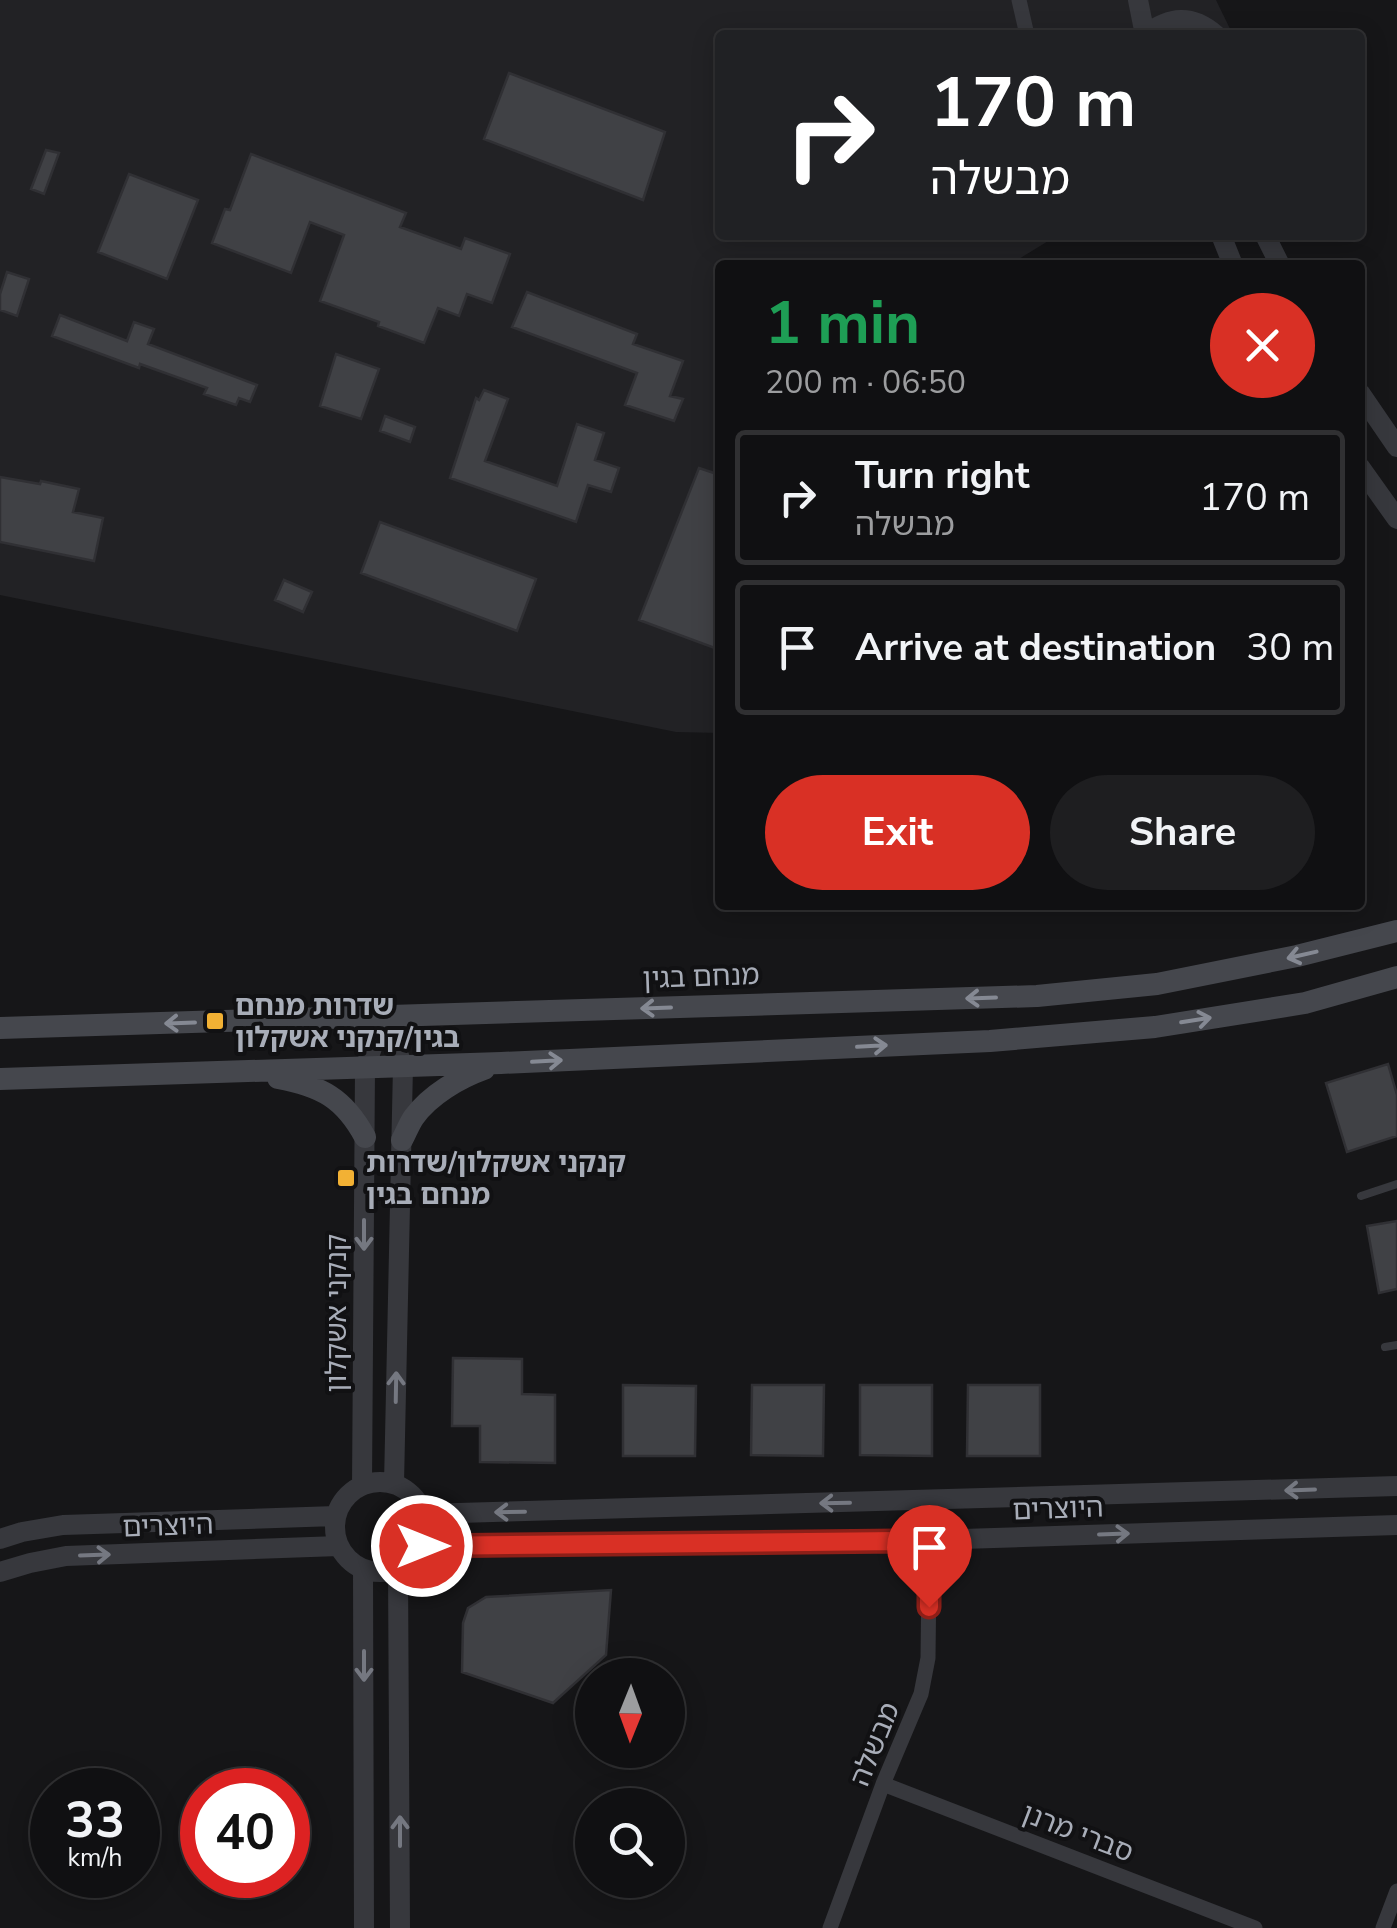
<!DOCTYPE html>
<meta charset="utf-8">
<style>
:root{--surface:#101012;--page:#1e1e20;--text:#f1f3f6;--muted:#9c9d9f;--line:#303032;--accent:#d93025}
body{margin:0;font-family:"Nunito Sans","Noto Sans Hebrew",sans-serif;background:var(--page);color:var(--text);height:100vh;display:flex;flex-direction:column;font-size:38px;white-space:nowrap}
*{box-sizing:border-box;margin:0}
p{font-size:32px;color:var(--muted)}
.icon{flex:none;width:55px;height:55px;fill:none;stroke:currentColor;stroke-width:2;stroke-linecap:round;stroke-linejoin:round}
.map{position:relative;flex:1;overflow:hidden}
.sheet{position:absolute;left:715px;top:260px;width:650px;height:650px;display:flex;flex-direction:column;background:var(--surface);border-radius:10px;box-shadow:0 5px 25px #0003,0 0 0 2px var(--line)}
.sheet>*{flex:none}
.top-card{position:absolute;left:715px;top:30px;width:650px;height:210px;border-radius:10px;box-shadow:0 5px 25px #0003,0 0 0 2px var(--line);background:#202124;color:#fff;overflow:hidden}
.needle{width:65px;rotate:181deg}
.buttons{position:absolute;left:575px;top:1658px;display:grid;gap:20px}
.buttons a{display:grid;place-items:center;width:110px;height:110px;border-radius:50%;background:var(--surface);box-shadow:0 5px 25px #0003,0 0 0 2px var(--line);font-size:50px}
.speed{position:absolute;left:30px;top:1768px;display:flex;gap:20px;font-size:50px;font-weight:700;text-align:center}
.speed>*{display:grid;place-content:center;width:130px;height:130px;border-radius:50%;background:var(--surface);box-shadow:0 5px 25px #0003,0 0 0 2px var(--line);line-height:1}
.speed small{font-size:25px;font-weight:400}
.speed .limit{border:15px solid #d22;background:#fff;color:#111}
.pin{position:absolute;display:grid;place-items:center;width:85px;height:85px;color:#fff;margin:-102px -42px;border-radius:50% 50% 50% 0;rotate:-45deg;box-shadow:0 0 10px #0007}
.pin .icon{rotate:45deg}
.me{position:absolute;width:110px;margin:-55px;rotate:90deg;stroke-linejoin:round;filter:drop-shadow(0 0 8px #0008)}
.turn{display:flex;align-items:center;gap:35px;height:210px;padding:0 50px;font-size:45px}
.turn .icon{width:130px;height:130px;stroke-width:2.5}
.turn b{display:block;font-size:70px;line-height:85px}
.round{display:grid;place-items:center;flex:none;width:105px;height:105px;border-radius:52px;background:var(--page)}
.summary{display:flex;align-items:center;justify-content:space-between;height:170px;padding:0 50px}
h1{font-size:60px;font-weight:700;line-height:75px;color:#1e9e55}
.button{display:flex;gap:20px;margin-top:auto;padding:20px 50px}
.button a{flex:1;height:115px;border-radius:60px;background:var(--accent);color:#fff;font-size:40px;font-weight:700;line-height:115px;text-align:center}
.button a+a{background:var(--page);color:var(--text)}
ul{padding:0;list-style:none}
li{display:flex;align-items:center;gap:30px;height:135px;margin:0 20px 15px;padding:0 30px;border:5px solid var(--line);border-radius:10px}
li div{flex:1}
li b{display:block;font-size:38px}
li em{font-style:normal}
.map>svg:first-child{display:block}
.built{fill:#222225}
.building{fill:#404145;stroke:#303034;stroke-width:2.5}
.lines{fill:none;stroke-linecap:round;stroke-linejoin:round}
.service{stroke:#37383d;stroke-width:8}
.minor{stroke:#37383d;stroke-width:15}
.tertiary{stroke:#37383d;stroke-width:20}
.secondary{stroke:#45474d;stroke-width:22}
.oneway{stroke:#858993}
.oneway2{stroke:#757881}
.route-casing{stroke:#8d1f18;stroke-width:25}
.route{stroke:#d93025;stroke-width:18}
.poi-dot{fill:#f2b134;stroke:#111113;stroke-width:4}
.labels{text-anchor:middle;stroke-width:8;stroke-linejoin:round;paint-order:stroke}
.street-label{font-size:28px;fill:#a8adb8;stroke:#111113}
.poi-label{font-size:28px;font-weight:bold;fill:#a8adb8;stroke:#111113;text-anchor:start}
</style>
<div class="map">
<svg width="1397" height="1928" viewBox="0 0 1397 1928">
<rect width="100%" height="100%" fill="#161618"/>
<path class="built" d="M 0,0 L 1216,0 L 1233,35 L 720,35 L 720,235 L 1058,235 L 1009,265 L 720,265 L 720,733 L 676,732 L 0,595 Z"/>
<path class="building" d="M 509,73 L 665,132 L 643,200 L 484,139 Z
M 46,150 L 59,153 L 44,194 L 31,189 Z
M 251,154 L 406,213 L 400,227 L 461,249 L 465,238 L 510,254 L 492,303 L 467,294 L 459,316 L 438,308 L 424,343 L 378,326 L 379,322 L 320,301 L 344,235 L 310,222 L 291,273 L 212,243 L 225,209 L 230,210 Z
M 129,174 L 198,200 L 167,279 L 98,252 Z
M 7,272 L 29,279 L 17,316 L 0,310 L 0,294 Z
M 527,292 L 637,334 L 633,344 L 683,361 L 670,396 L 683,399 L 674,421 L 625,405 L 637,373 L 512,327 Z
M 60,315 L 127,341 L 134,322 L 154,329 L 148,344 L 257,385 L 250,402 L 239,398 L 236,405 L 204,394 L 207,388 L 140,364 L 139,368 L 52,336 Z
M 336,354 L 379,369 L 361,419 L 320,406 Z
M 484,390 L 508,399 L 485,461 L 557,486 L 577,424 L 604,433 L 595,460 L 619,468 L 611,492 L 588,485 L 576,522 L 450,478 L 476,398 L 479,400 Z
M 385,416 L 415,427 L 410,442 L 380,431 Z
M 699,468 L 720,475 L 720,650 L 639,620 Z
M 0,477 L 40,484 L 41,481 L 79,489 L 73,512 L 103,518 L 94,561 L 0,542 Z
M 380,522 L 536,579 L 517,631 L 361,573 Z
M 284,580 L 312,592 L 303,612 L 275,600 Z
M 1388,1064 L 1397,1095 L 1397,1136 L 1347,1152 L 1326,1083 Z
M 1397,1221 L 1397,1289 L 1379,1293 L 1367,1226 Z
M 453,1358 L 522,1359 L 522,1394 L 555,1395 L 555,1463 L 480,1462 L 480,1426 L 452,1426 Z
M 623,1385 L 696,1386 L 695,1456 L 623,1456 Z
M 752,1385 L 824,1385 L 823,1456 L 751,1455 Z
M 860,1385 L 932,1385 L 932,1456 L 860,1455 Z
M 968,1385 L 1040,1385 L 1040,1456 L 967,1456 Z
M 611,1590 L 606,1655 L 553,1703 L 462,1672 L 463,1623 L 468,1608 L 486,1597 Z"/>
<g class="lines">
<path class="service" d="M 1361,1196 L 1397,1184
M 1385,1347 L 1397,1345"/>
<path class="minor" d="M 1019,0 L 1027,35
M 898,1541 L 929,1571 L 960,1540
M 883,1784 L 1255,1928
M 830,1928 L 883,1784 L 921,1694 L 928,1658 L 929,1571
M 1383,1928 L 1397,1891"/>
<path class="tertiary" d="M 1138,0 L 1145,35
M 1145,35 C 1170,16 1192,14 1216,35
M 1221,235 L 1233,265
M 1265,235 L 1280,265
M 1360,393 L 1397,447
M 1360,467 L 1397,519
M 383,1016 L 403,1066 L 394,1484
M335 1527a45 45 0 1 1 90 0a45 45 0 1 1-90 0Z
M 362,1486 L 365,1068 L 383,1016
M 424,1514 L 1397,1486
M 0,1539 L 22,1532 L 63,1525 L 336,1516
M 422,1546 L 898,1541 L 1397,1525
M 363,1569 L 364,1928
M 398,1569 L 400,1928
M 0,1572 L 30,1563 L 66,1556 L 339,1546"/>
<path class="secondary" d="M 0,1028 L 1037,996 L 1157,984 L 1297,956 L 1397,931
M 278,1078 C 321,1086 344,1098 365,1137
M 0,1079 L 501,1063 L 990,1041 L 1155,1027 L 1305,1003 L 1397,977
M 402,1140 C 406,1133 409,1124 414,1117 C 430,1095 459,1078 484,1069"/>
</g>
<defs><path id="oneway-shaft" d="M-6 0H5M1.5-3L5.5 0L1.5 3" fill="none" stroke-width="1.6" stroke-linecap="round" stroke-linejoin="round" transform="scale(2.5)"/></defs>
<g class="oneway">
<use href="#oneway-shaft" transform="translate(1302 955) rotate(167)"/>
<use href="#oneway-shaft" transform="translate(981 998) rotate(178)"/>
<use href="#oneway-shaft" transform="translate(656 1008) rotate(178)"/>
<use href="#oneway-shaft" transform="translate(1196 1020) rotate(-9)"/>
<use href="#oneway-shaft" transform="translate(180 1023) rotate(178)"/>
<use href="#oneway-shaft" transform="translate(872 1046) rotate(-3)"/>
<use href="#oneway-shaft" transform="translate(547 1061) rotate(-3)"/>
</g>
<g class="oneway2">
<use href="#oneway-shaft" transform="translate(364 1235) rotate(90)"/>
<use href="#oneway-shaft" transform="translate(396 1387) rotate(-89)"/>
<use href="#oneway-shaft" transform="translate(1300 1490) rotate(178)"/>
<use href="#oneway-shaft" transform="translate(835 1503) rotate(179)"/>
<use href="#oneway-shaft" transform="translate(510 1512) rotate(179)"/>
<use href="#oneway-shaft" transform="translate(1114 1534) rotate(-2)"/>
<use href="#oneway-shaft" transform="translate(95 1555) rotate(-2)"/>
<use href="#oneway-shaft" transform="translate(364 1666) rotate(90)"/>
<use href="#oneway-shaft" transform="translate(400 1831) rotate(-90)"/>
</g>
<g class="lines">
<defs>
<path id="route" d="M 422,1546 L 898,1541 L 929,1571 L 929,1607"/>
</defs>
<use href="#route" class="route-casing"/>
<use href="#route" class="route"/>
</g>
<g class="poi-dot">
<rect x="205" y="1011" width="20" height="20" rx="5"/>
<rect x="336" y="1168" width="20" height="20" rx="5"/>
</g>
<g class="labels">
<g class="street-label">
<text transform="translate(701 976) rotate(-2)" y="10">מנחם בגין</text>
<text transform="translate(336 1313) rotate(-90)" y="10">קנקני אשקלון</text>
<text transform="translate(1058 1508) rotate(-2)" y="10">היוצרים</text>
<text transform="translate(168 1525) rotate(-2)" y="10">היוצרים</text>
<text transform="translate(874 1744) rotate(-68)" y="10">מבשלה</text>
<text transform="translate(1078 1832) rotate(21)" y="10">סברי מרנן</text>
</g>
<g class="poi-label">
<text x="235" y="1015">שדרות מנחם<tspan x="235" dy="32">בגין/קנקני אשקלון</tspan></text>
<text x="366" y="1172">קנקני אשקלון/שדרות<tspan x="366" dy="32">מנחם בגין</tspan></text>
</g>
</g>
</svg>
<div class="buttons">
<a><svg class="needle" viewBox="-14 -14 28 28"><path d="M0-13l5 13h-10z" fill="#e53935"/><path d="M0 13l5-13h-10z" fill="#9c9d9f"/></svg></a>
<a><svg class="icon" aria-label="search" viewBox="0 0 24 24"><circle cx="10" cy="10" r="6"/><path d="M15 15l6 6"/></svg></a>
</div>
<div class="speed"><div>33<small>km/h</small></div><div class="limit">40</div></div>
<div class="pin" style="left:929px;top:1607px;background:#d93025"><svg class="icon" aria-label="arrive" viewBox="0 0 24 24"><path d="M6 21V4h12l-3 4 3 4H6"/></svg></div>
<svg class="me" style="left:422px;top:1546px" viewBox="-20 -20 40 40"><circle r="17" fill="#d93025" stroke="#fff" stroke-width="3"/><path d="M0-11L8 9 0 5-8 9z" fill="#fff"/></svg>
<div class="top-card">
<div class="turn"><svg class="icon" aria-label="right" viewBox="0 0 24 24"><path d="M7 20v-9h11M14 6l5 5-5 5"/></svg><div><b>170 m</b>מבשלה</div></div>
</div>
<section class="sheet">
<div class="summary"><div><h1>1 min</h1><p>200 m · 06:50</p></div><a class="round" style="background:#d93025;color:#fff"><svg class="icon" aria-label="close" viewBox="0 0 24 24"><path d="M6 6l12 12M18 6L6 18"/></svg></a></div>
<ul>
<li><svg class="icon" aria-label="right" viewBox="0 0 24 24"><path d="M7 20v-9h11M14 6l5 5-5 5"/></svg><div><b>Turn right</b><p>מבשלה</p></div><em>170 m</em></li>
<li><svg class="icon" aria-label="arrive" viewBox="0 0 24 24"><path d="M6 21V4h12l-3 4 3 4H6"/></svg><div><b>Arrive at destination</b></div><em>30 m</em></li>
</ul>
<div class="button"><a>Exit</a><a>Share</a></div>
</section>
</div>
